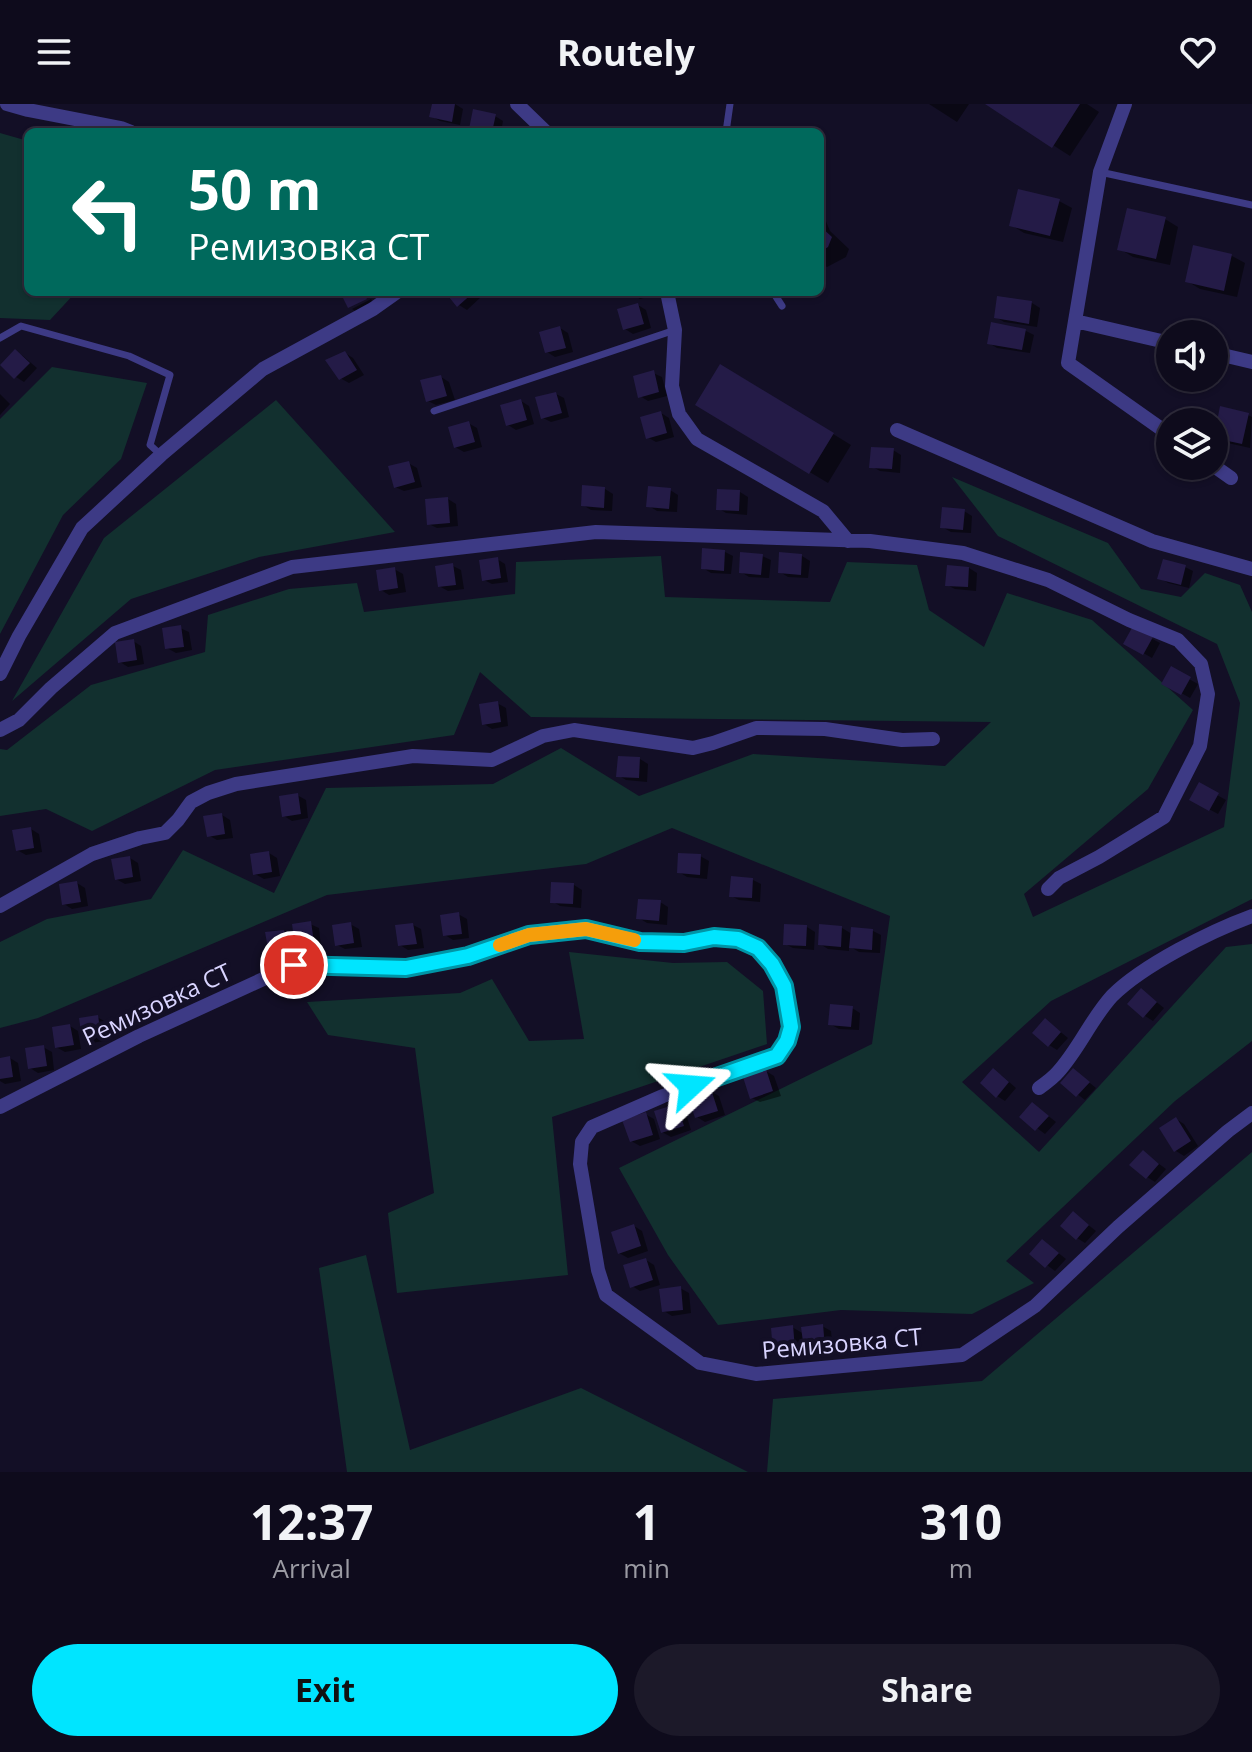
<!DOCTYPE html>
<meta charset="utf-8">
<style>
:root{--surface:#0e0b1c;--page:#1c1929;--text:#f1f3f6;--muted:#9b9ba3;--line:#2e2b3b;--accent:#00e5ff}
body{margin:0;font-family:"Open Sans",sans-serif;background:var(--page);color:var(--text);height:100vh;display:flex;flex-direction:column;font-size:30px;white-space:nowrap}
*{box-sizing:border-box;margin:0}
p{font-size:26px;color:var(--muted)}
.icon{flex:none;width:44px;height:44px;fill:none;stroke:currentColor;stroke-width:2;stroke-linecap:round;stroke-linejoin:round}
.map{position:relative;height:1368px;overflow:hidden}
.drawer{display:flex;flex-direction:column;background:var(--surface);flex:1}
.drawer>*{flex:none}
.hud{position:absolute;left:24px;top:24px;width:800px;height:168px;border-radius:12px;box-shadow:0 2px 6px #0004,0 0 0 2px var(--line);background:#00695c;color:#fff;overflow:hidden}
.fabs{position:absolute;left:1156px;top:216px;display:grid;gap:16px}
.fabs a{display:grid;place-items:center;width:72px;height:72px;border-radius:50%;background:var(--surface);box-shadow:0 2px 6px #0004,0 0 0 2px var(--line);font-size:40px}
.pin{position:absolute;display:grid;place-items:center;width:68px;height:68px;color:#fff;margin:-34px;border:4px solid #fff;border-radius:50%;box-shadow:0 2px 8px #0007}
.me{position:absolute;width:88px;margin:-44px;rotate:71deg;stroke-linejoin:round;filter:drop-shadow(0 0 6px #0008)}
.turn{display:flex;align-items:center;gap:28px;height:168px;padding:0 32px;font-size:36px}
.turn .icon{width:104px;height:104px;stroke-width:2.5}
.turn b{display:block;font-size:56px;line-height:68px}
.eta{display:flex;justify-content:space-evenly;align-items:center;height:136px;text-align:center}
.eta b{font-size:48px;font-weight:700;line-height:56px}
.button{display:flex;gap:16px;margin-top:auto;padding:16px 32px}
.button a{flex:1;height:92px;border-radius:48px;background:var(--accent);color:#111;font-size:32px;font-weight:700;line-height:92px;text-align:center}
.button a+a{background:var(--page);color:var(--text)}
header{display:flex;justify-content:space-between;align-items:center;height:104px;padding:0 32px;background:var(--surface);font-size:36px;font-weight:700}
.map>svg:first-child{display:block}
.green{fill:#12302f}
.shadow{fill:#0007}
.building{fill:#241b47}
.lines{fill:none;stroke-linecap:round;stroke-linejoin:round}
.service{stroke:#3d3a85;stroke-width:7}
.minor{stroke:#3d3a85;stroke-width:14}
.route-casing{stroke:#0095a6;stroke-width:20}
.route{stroke:#00e5ff;stroke-width:14}
.slow{stroke:#f59e0b;stroke-width:14}
.labels{text-anchor:middle;stroke-width:8;stroke-linejoin:round;paint-order:stroke}
.street-label{font-size:24px;fill:#d9d4ff;stroke:#130f26}
</style>
<header><svg class="icon" aria-label="menu" viewBox="0 0 24 24"><path d="M4 6h16M4 12h16M4 18h16"/></svg>Routely<svg class="icon" aria-label="heart" viewBox="0 0 24 24"><path d="M12 20l-8-8c-3-5 5-10 8-4 3-6 11-1 8 4z"/></svg></header>
<div class="map">
<svg width="1252" height="1368" viewBox="0 0 1252 1368">
<rect width="100%" height="100%" fill="#130f26"/>
<path class="green" d="M 0,29 L 28,37 L 28,188 L 76,188 L 50,216 L 0,214 Z
M 52,263 L 147,279 L 121,355 L 63,411 L 0,530 L 0,315 Z
M 276,296 L 395,428 L 259,453 L 131,495 L 12,597 L 104,434 Z
M 952,373 L 1108,439 L 1141,485 L 1181,493 L 1205,469 L 1240,481 L 1252,508 L 1252,795 L 1051,897 L 962,978 L 1039,1048 L 1226,843 L 1252,840 L 1252,937 L 1175,997 L 1006,1157 L 1034,1179 L 972,1210 L 841,1206 L 718,1221 L 668,1151 L 619,1064 L 872,940 L 890,812 L 672,724 L 586,760 L 327,791 L 38,914 L 0,924 L 0,838 L 47,815 L 151,795 L 183,746 L 274,789 L 326,684 L 493,680 L 561,644 L 639,692 L 753,650 L 945,662 L 991,618 L 531,613 L 480,568 L 454,631 L 215,666 L 92,727 L 46,705 L 0,712 L 0,645 L 7,646 L 91,581 L 205,548 L 208,511 L 289,485 L 357,479 L 364,508 L 515,490 L 516,458 L 661,452 L 665,493 L 830,498 L 847,458 L 917,461 L 929,506 L 984,543 L 1007,489 L 1092,516 L 1193,606 L 1148,685 L 1024,790 L 1033,813 L 1224,723 L 1240,599 L 1217,540 L 998,432 Z
M 569,848 L 673,859 L 727,858 L 763,887 L 767,940 L 552,1013 L 568,1171 L 397,1189 L 388,1109 L 434,1089 L 415,944 L 328,931 L 307,898 L 460,889 L 492,875 L 529,937 L 584,935 Z
M 1252,1048 L 1252,1368 L 767,1368 L 773,1295 L 982,1277 Z
M 366,1151 L 410,1346 L 581,1284 L 748,1368 L 347,1368 L 319,1164 Z"/>
<path class="shadow" d="M 434,0 L 455,0 L 463,5 L 460,21 L 440,17 L 431,12 Z
M 929,0 L 969,0 L 957,18 Z
M 989,0 L 1087,0 L 1099,8 L 1070,52 Z
M 495,12 L 503,17 L 501,28 L 478,28 L 471,24 Z
M 1059,97 L 1072,104 L 1063,138 L 1024,129 L 1011,121 Z
M 820,103 L 830,127 L 849,145 L 846,153 L 827,163 L 820,159 Z
M 1165,115 L 1178,123 L 1170,161 L 1133,153 L 1120,145 Z
M 1232,152 L 1245,159 L 1237,193 L 1200,185 L 1187,177 Z
M 447,188 L 477,188 L 481,193 L 467,206 L 459,201 Z
M 631,188 L 657,188 L 658,190 L 640,195 Z
M 999,194 L 1032,199 L 1040,204 L 1037,223 L 1004,218 L 996,213 Z
M 371,195 L 374,200 L 357,208 L 352,205 Z
M 638,201 L 646,206 L 651,224 L 633,230 L 625,225 Z
M 560,224 L 568,229 L 573,248 L 555,253 L 547,248 Z
M 1026,227 L 1034,231 L 1030,249 L 997,244 L 989,239 Z
M 15,247 L 23,252 L 37,264 L 24,278 L 16,273 Z
M 345,249 L 353,254 L 364,271 L 349,279 L 340,274 Z
M 653,269 L 662,273 L 667,292 L 648,297 L 640,292 Z
M 739,272 L 851,341 L 828,379 L 698,301 Z
M 441,273 L 449,278 L 455,296 L 436,301 L 428,297 Z
M 0,290 L 10,300 L 0,311 Z
M 556,290 L 564,294 L 569,313 L 551,318 L 543,314 Z
M 521,297 L 529,302 L 534,320 L 516,326 L 508,321 Z
M 661,309 L 669,314 L 674,333 L 656,338 L 647,333 Z
M 1248,311 L 1252,313 L 1250,344 L 1223,338 L 1215,333 Z
M 468,319 L 477,324 L 482,343 L 464,348 L 455,343 Z
M 893,346 L 901,351 L 900,369 L 880,367 L 871,362 Z
M 408,359 L 417,364 L 422,383 L 404,387 L 395,383 Z
M 605,385 L 613,390 L 612,407 L 591,406 L 583,401 Z
M 670,386 L 678,391 L 677,408 L 657,407 L 649,402 Z
M 740,388 L 748,393 L 747,411 L 726,409 L 718,404 Z
M 448,395 L 456,400 L 458,422 L 437,424 L 429,420 Z
M 964,407 L 972,412 L 971,429 L 951,428 L 942,423 Z
M 725,448 L 733,452 L 731,470 L 711,469 L 703,464 Z
M 762,452 L 771,456 L 769,474 L 749,473 L 741,468 Z
M 802,452 L 810,457 L 808,474 L 788,473 L 780,468 Z
M 497,455 L 505,460 L 508,478 L 492,480 L 484,476 Z
M 453,462 L 461,466 L 464,485 L 448,487 L 439,482 Z
M 1185,463 L 1193,467 L 1189,484 L 1168,479 L 1160,474 Z
M 969,464 L 977,469 L 976,487 L 955,485 L 947,481 Z
M 394,465 L 403,470 L 406,488 L 389,491 L 381,486 Z
M 180,524 L 189,528 L 192,546 L 176,549 L 167,544 Z
M 1134,525 L 1160,539 L 1152,554 L 1126,539 Z
M 133,537 L 141,542 L 144,560 L 128,563 L 120,558 Z
M 1171,565 L 1198,580 L 1190,594 L 1164,579 Z
M 497,599 L 506,604 L 508,622 L 492,625 L 484,620 Z
M 640,655 L 648,660 L 647,678 L 626,676 L 618,671 Z
M 1199,681 L 1226,696 L 1218,710 L 1192,696 Z
M 297,691 L 306,696 L 308,714 L 292,717 L 284,712 Z
M 222,711 L 230,716 L 233,734 L 217,736 L 208,731 Z
M 31,725 L 39,730 L 42,748 L 26,751 L 17,746 Z
M 269,749 L 277,754 L 280,772 L 264,775 L 255,770 Z
M 700,752 L 709,757 L 707,775 L 687,773 L 679,768 Z
M 130,754 L 138,759 L 141,777 L 125,780 L 116,775 Z
M 753,776 L 761,780 L 760,798 L 739,796 L 731,792 Z
M 77,779 L 85,784 L 88,802 L 72,805 L 64,800 Z
M 574,781 L 582,786 L 581,804 L 560,802 L 552,797 Z
M 660,798 L 668,803 L 667,821 L 647,819 L 639,814 Z
M 458,810 L 467,815 L 469,834 L 453,836 L 445,831 Z
M 310,820 L 319,824 L 321,843 L 305,845 L 293,838 L 295,851 L 279,853 L 271,848 L 284,828 L 296,835 Z
M 350,820 L 359,825 L 362,843 L 345,845 L 337,841 Z
M 413,821 L 421,825 L 424,844 L 408,846 L 400,841 Z
M 807,823 L 815,828 L 814,846 L 793,844 L 785,840 Z
M 842,824 L 852,830 L 873,827 L 881,831 L 880,849 L 859,848 L 849,842 L 849,847 L 828,845 L 820,840 Z
M 1149,892 L 1164,904 L 1153,917 L 1145,912 Z
M 852,904 L 860,909 L 859,926 L 839,925 L 830,920 Z
M 97,913 L 106,918 L 109,936 L 92,939 L 84,934 Z
M 1046,916 L 1068,934 L 1057,946 L 1049,941 Z
M 70,922 L 78,927 L 81,945 L 65,948 L 56,943 Z
M 43,943 L 52,948 L 54,966 L 38,969 L 30,964 Z
M 10,954 L 18,959 L 21,977 L 5,980 L 0,977 L 0,956 Z
M 1074,966 L 1096,984 L 1085,996 L 1063,979 Z
M 766,967 L 774,972 L 781,992 L 760,998 L 752,994 Z
M 1001,971 L 1016,984 L 1005,997 L 997,992 Z
M 710,987 L 719,992 L 725,1011 L 705,1018 L 697,1013 Z
M 1033,1000 L 1056,1018 L 1045,1030 L 1022,1013 Z
M 677,1002 L 685,1007 L 691,1026 L 671,1033 L 662,1028 Z
M 645,1010 L 654,1015 L 660,1035 L 640,1042 L 631,1037 Z
M 1176,1015 L 1184,1020 L 1198,1042 L 1184,1052 L 1176,1047 Z
M 1143,1048 L 1166,1065 L 1155,1078 L 1147,1073 Z
M 1073,1109 L 1096,1127 L 1085,1139 L 1077,1134 Z
M 634,1122 L 642,1127 L 648,1147 L 628,1154 L 619,1149 Z
M 1043,1137 L 1066,1155 L 1055,1167 L 1032,1150 Z
M 646,1156 L 654,1161 L 660,1181 L 640,1187 L 632,1182 Z
M 680,1184 L 689,1189 L 691,1209 L 672,1212 L 664,1207 Z
M 822,1222 L 831,1227 L 833,1248 L 814,1250 L 802,1243 L 803,1249 L 784,1251 L 775,1246 L 792,1223 L 804,1230 Z"/>
<path class="building" d="M 432,0 L 455,0 L 452,18 L 429,13 Z
M 985,0 L 1080,0 L 1052,44 Z
M 473,5 L 496,10 L 492,28 L 469,25 Z
M 1018,85 L 1060,95 L 1050,132 L 1009,122 Z
M 1127,104 L 1166,113 L 1156,155 L 1117,146 Z
M 820,122 L 832,133 L 828,143 L 820,148 Z
M 1193,141 L 1232,150 L 1224,187 L 1185,178 Z
M 340,188 L 363,188 L 367,195 L 348,204 Z
M 445,188 L 474,188 L 457,203 Z
M 997,192 L 1032,197 L 1029,220 L 994,214 Z
M 638,199 L 644,220 L 623,226 L 617,205 Z
M 991,218 L 1026,225 L 1022,246 L 987,240 Z
M 560,222 L 566,244 L 545,249 L 539,228 Z
M 15,245 L 30,259 L 14,275 L 0,261 Z
M 345,247 L 357,266 L 339,276 L 325,256 Z
M 720,260 L 834,329 L 809,370 L 695,301 Z
M 654,266 L 659,288 L 638,294 L 633,272 Z
M 441,271 L 447,292 L 426,298 L 420,276 Z
M 556,288 L 562,309 L 541,315 L 535,293 Z
M 521,295 L 527,316 L 506,322 L 500,301 Z
M 1220,302 L 1249,309 L 1242,340 L 1214,334 Z
M 661,307 L 667,329 L 646,335 L 640,313 Z
M 469,317 L 475,338 L 454,344 L 448,323 Z
M 871,343 L 894,344 L 892,365 L 869,364 Z
M 409,357 L 415,378 L 394,384 L 388,362 Z
M 582,381 L 605,383 L 604,404 L 581,402 Z
M 648,382 L 671,384 L 669,405 L 646,403 Z
M 717,385 L 740,386 L 739,407 L 716,406 Z
M 448,393 L 450,419 L 427,421 L 425,395 Z
M 942,403 L 965,405 L 963,426 L 940,424 Z
M 702,444 L 725,446 L 724,467 L 701,465 Z
M 740,448 L 763,450 L 761,471 L 739,469 Z
M 779,448 L 802,450 L 801,471 L 778,469 Z
M 498,453 L 501,474 L 482,477 L 479,456 Z
M 1163,455 L 1186,461 L 1181,481 L 1157,475 Z
M 453,459 L 456,481 L 438,483 L 435,462 Z
M 947,461 L 969,463 L 968,483 L 945,482 Z
M 395,463 L 398,484 L 379,487 L 376,466 Z
M 181,521 L 184,543 L 165,545 L 162,524 Z
M 1133,522 L 1153,533 L 1143,551 L 1123,540 Z
M 134,535 L 137,556 L 118,559 L 115,538 Z
M 1171,562 L 1191,573 L 1181,591 L 1161,580 Z
M 498,597 L 501,618 L 482,621 L 479,600 Z
M 618,652 L 640,653 L 639,674 L 616,673 Z
M 1199,678 L 1219,689 L 1209,707 L 1189,696 Z
M 298,689 L 301,710 L 282,713 L 279,692 Z
M 222,709 L 225,730 L 207,733 L 203,712 Z
M 31,723 L 34,744 L 16,747 L 12,726 Z
M 269,747 L 272,768 L 253,771 L 250,750 Z
M 678,749 L 701,750 L 700,771 L 677,769 Z
M 130,752 L 133,773 L 115,776 L 111,755 Z
M 731,772 L 753,774 L 752,794 L 729,793 Z
M 77,777 L 81,798 L 62,801 L 59,780 Z
M 551,778 L 574,779 L 573,800 L 550,799 Z
M 638,795 L 661,796 L 659,817 L 636,815 Z
M 459,808 L 462,830 L 443,832 L 440,811 Z
M 311,817 L 314,839 L 295,842 L 292,820 Z
M 351,818 L 354,839 L 335,842 L 332,821 Z
M 413,819 L 417,840 L 398,842 L 395,821 Z
M 784,820 L 807,821 L 806,842 L 783,841 Z
M 819,820 L 842,822 L 841,843 L 818,841 Z
M 851,823 L 873,825 L 872,846 L 849,844 Z
M 284,826 L 287,847 L 269,850 L 265,828 Z
M 1141,884 L 1157,898 L 1143,914 L 1127,900 Z
M 830,900 L 853,902 L 851,923 L 828,921 Z
M 98,911 L 101,932 L 82,935 L 79,914 Z
M 1045,914 L 1061,928 L 1048,943 L 1032,929 Z
M 70,920 L 74,941 L 55,944 L 52,923 Z
M 44,941 L 47,962 L 28,965 L 25,944 Z
M 10,952 L 13,973 L 0,975 L 0,954 Z
M 993,964 L 1009,978 L 996,994 L 980,979 Z
M 1073,964 L 1090,978 L 1076,993 L 1060,979 Z
M 766,965 L 773,987 L 750,995 L 743,973 Z
M 711,985 L 718,1007 L 695,1014 L 688,992 Z
M 1032,998 L 1049,1012 L 1035,1027 L 1019,1013 Z
M 677,1000 L 684,1022 L 661,1029 L 654,1007 Z
M 646,1008 L 653,1031 L 630,1038 L 622,1016 Z
M 1176,1013 L 1191,1037 L 1174,1048 L 1159,1024 Z
M 1143,1046 L 1159,1060 L 1146,1075 L 1129,1061 Z
M 1073,1107 L 1089,1121 L 1076,1136 L 1060,1122 Z
M 634,1120 L 641,1142 L 618,1150 L 611,1128 Z
M 1042,1135 L 1059,1149 L 1045,1164 L 1029,1150 Z
M 646,1154 L 653,1176 L 630,1184 L 623,1161 Z
M 681,1182 L 683,1206 L 662,1208 L 659,1185 Z
M 823,1220 L 825,1244 L 804,1246 L 801,1223 Z
M 793,1221 L 795,1245 L 773,1247 L 771,1224 Z"/>
<g class="lines">
<path class="service" d="M 726,28 L 730,0
M 1100,68 L 1252,101
M 773,188 L 782,202
M 0,234 L 21,222 L 129,252 L 170,271 L 150,341 L 161,351
M 434,307 L 675,226"/>
<path class="minor" d="M 7,0 L 28,6 L 121,24 L 131,28
M 517,0 L 546,28
M 1125,0 L 1100,68 L 1068,259 L 1170,331
M 667,188 L 675,226 L 672,282 L 679,310 L 697,335 L 823,407 L 848,437
M 1075,217 L 1170,239
M 1214,249 L 1252,258
M 897,326 L 1152,437 L 1252,465
M 1214,362 L 1231,374
M 0,570 L 19,532 L 82,424 L 161,351 L 263,265 L 373,205 L 397,188
M 0,626 L 19,616 L 51,584 L 115,529 L 292,463 L 596,428 L 870,437 L 963,449 L 1048,476 L 1129,516 L 1178,536 L 1201,560 L 1208,590 L 1200,642 L 1164,713 L 1099,753 L 1059,774 L 1048,785
M 0,802 L 92,750 L 140,734 L 165,729 L 178,716 L 191,698 L 208,689 L 236,680 L 413,652 L 492,656 L 543,632 L 574,626 L 693,644 L 713,639 L 756,624 L 825,625 L 902,636 L 933,635
M 1039,984 C 1046,979 1053,974 1058,968 C 1079,945 1091,915 1112,892 C 1143,861 1211,827 1252,812
M 0,1003 L 139,932 L 294,861 L 406,864 L 468,852 L 529,831 L 586,825 L 640,838 L 684,839 L 714,833 L 738,835 L 758,844 L 772,860 L 784,882 L 791,923 L 787,937 L 777,952 L 663,992 L 592,1023 L 582,1038 L 580,1060 L 598,1166 L 606,1191 L 700,1259 L 756,1270 L 962,1251 L 1035,1202 L 1118,1123 L 1228,1027 L 1252,1009"/>
</g>
<g class="lines">
<defs>
<path id="route" d="M 294,861 L 406,864 L 468,852 L 529,831 L 586,825 L 640,838 L 684,839 L 714,833 L 738,835 L 758,844 L 772,860 L 784,882 L 791,923 L 787,937 L 777,952 L 691,982"/>
</defs>
<use href="#route" class="route-casing"/>
<use href="#route" class="route"/>
<path class="slow" d="M 500,841 L 529,831 L 586,825 L 634,836"/>
</g>
<g class="labels">
<g class="street-label">
<text transform="translate(157 901) rotate(-25)" y="8">Ремизовка СТ</text>
<text transform="translate(842 1240) rotate(-5)" y="8">Ремизовка СТ</text>
</g>
</g>
</svg>
<div class="fabs">
<a><svg class="icon" aria-label="sound" viewBox="0 0 24 24"><path d="M4 9h4l5-4v14l-5-4H4zM17 9q2 3 0 6"/></svg></a>
<a><svg class="icon" aria-label="layers" viewBox="0 0 24 24"><path d="M12 4l9 5-9 5-9-5zM3 14l9 5 9-5"/></svg></a>
</div>
<div class="pin" style="left:294px;top:861px;background:#d93025"><svg class="icon" aria-label="arrive" viewBox="0 0 24 24"><path d="M6 21V4h12l-3 4 3 4H6"/></svg></div>
<svg class="me" style="left:691px;top:982px" viewBox="-20 -20 40 40"><path d="M0-17L14 15 0 8-14 15z" fill="#00e5ff" stroke="#fff" stroke-width="4"/></svg>
<div class="hud">
<div class="turn"><svg class="icon" aria-label="left" viewBox="0 0 24 24"><path d="M17 20v-9H6M10 6l-5 5 5 5"/></svg><div><b>50 m</b>Ремизовка СТ</div></div>
</div>
</div>
<section class="drawer">
<div class="eta">
<div><b>12:37</b><p>Arrival</p></div>
<div><b>1</b><p>min</p></div>
<div><b>310</b><p>m</p></div>
</div>
<div class="button"><a>Exit</a><a>Share</a></div>
</section>
